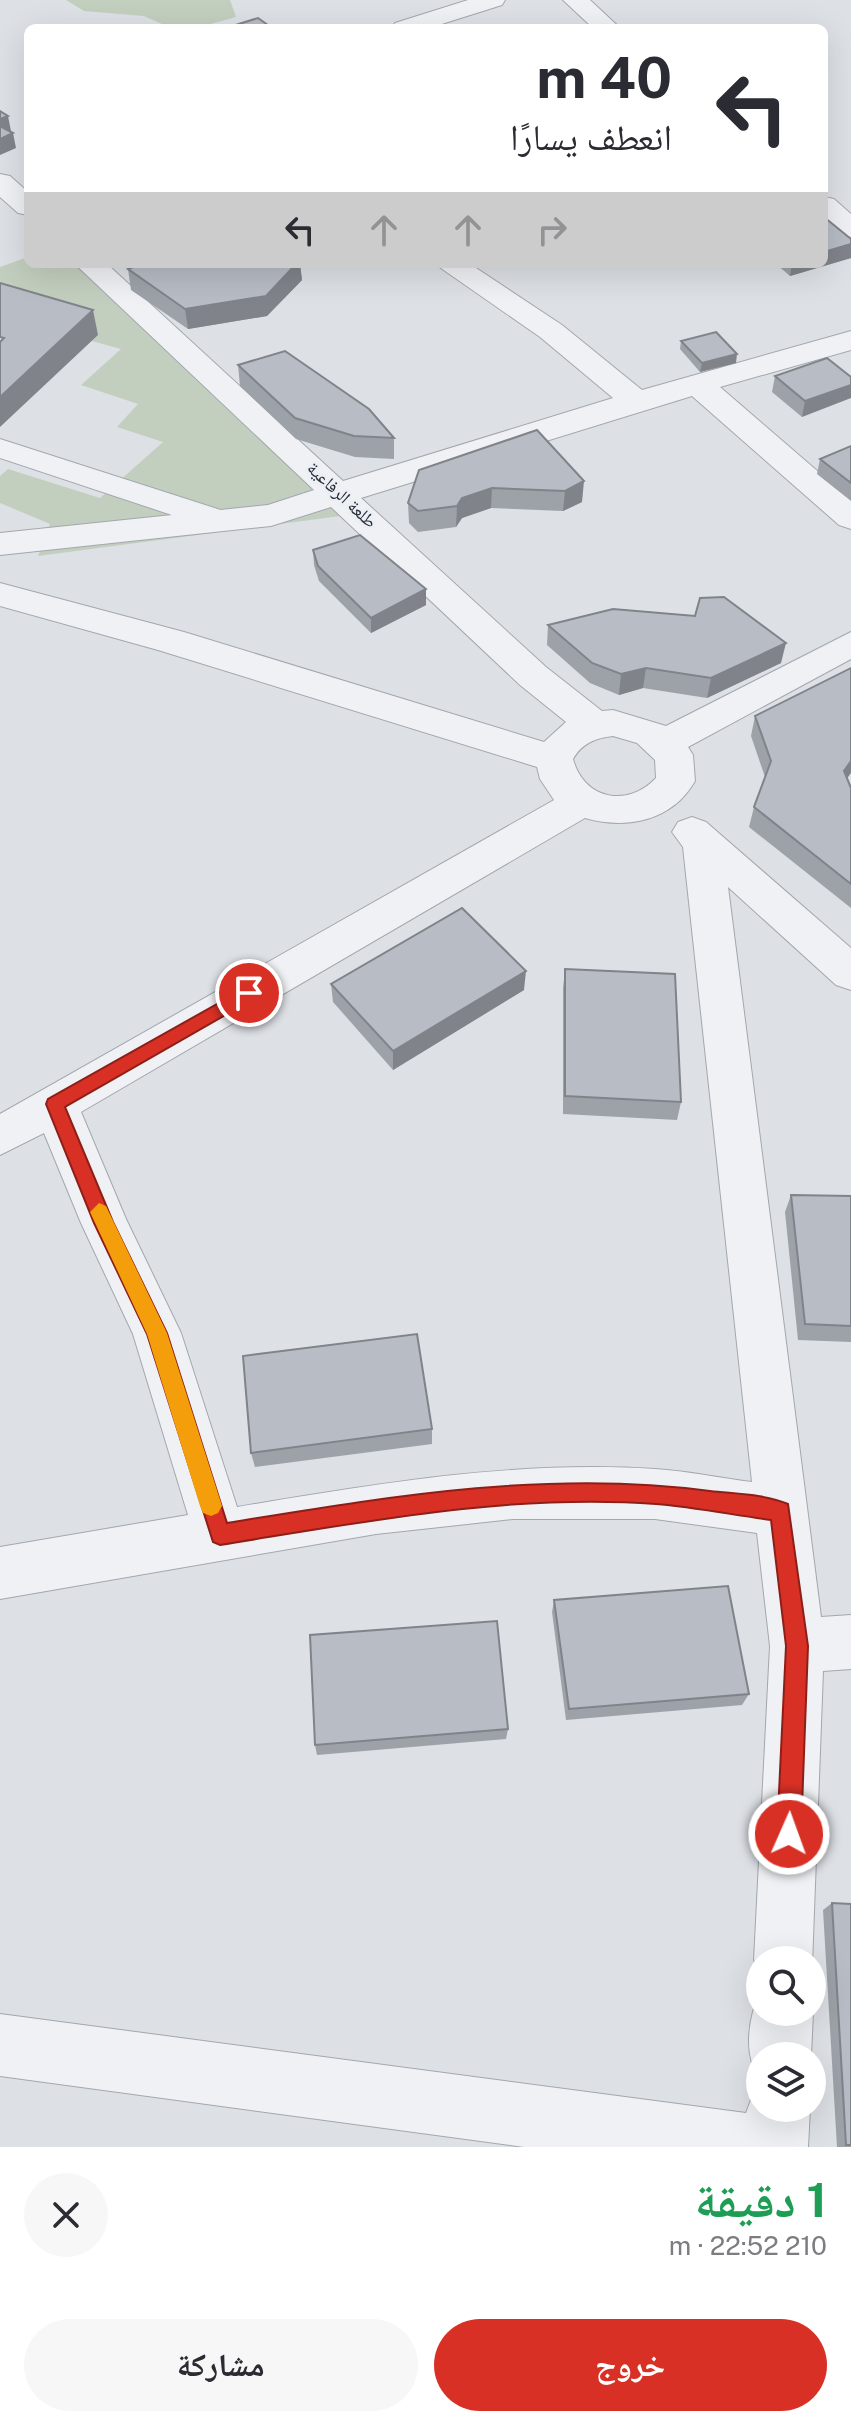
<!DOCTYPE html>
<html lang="ar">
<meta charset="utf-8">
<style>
:root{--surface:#fff;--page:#f7f7f7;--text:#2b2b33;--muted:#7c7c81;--accent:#d93025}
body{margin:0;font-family:"Public Sans","Noto Naskh Arabic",sans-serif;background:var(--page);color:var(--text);direction:rtl;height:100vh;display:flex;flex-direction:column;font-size:30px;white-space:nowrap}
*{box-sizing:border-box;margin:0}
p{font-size:26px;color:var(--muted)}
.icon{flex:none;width:44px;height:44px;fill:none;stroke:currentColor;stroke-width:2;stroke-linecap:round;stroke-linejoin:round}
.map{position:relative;height:2147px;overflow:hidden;direction:ltr}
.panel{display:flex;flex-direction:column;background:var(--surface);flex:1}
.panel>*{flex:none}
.top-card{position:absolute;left:24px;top:24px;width:804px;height:244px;border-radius:12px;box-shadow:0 8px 32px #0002;direction:rtl;background:#fff;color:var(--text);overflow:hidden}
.buttons{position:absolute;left:746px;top:1946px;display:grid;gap:16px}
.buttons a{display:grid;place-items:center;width:80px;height:80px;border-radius:50%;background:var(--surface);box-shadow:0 8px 32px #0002;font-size:40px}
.pin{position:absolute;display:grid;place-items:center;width:68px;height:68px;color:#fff;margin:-34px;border:4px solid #fff;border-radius:50%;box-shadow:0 2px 8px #0007}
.me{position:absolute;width:88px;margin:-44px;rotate:2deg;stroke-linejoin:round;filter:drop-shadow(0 0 6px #0008)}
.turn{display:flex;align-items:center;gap:28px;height:168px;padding:0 24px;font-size:36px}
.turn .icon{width:104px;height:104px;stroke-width:2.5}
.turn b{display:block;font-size:56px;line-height:68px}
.lanes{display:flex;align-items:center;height:76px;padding:0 24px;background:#0003;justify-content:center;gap:40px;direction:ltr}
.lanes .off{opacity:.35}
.round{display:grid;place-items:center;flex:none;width:84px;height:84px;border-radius:42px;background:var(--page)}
.summary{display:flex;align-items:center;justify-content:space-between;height:136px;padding:0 24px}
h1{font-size:48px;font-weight:700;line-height:60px;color:#1e9e55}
.action{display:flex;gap:16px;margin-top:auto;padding:16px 24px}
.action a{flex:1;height:92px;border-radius:48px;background:var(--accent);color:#fff;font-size:32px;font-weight:700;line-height:92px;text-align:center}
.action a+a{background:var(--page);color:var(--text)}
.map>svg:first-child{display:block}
.green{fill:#c3cfbe}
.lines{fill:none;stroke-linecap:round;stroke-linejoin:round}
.pedestrian-casing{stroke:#a3a7ae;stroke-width:2}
.minor-casing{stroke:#a3a7ae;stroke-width:2}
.pedestrian{fill:#eff1f4;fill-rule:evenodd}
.minor{fill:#eff1f4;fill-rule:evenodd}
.wall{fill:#9da2a9}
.shaded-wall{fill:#80848a}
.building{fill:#b7bcc5;stroke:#80848a;stroke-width:2}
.route{fill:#d93025;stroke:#8d1f18;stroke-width:2}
.slow{fill:#f59e0b}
.labels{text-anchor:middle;stroke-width:6;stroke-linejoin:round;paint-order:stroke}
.far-street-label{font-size:18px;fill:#272e3a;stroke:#eceff3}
</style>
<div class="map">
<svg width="851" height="2147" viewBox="0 0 851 2147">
<rect width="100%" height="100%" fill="#dde0e5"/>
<path class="green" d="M 66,0 L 230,0 L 236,17 L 196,28 L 171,28 L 144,16 L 84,11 Z
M 28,257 L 28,264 L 76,264 L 348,515 L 38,556 L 50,524 L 0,503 L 0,476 L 8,469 L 100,498 L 163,442 L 117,427 L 138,404 L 81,385 L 121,349 L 0,316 L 0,267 Z"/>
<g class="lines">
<defs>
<path id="pedestrian" d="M 0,439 L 230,513 L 234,520 L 230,527 L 219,530 L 208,527 L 0,458 Z"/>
<path id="minor" d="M 468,0 L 505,0 L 502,5 L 429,28 L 392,28 L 395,23 Z
M 563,0 L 590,0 L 620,28 L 593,28 Z
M 0,174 L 10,176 L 28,192 L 28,215 L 18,213 L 0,197 Z
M 824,197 L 834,199 L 851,214 L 851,237 L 841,234 L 824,219 Z
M 75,264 L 107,264 L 343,481 L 613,398 L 540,337 L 435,264 L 470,264 L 562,325 L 642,390 L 851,331 L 851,350 L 720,387 L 851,500 L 851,529 L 839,525 L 692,396 L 361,498 L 546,667 L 602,711 L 613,710 L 666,726 L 851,632 L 851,659 L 688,747 L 693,755 L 695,781 C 672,821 627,830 585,818 L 81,1112 L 126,1219 L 181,1333 L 237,1507 C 375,1484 515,1460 655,1469 C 687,1471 720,1478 752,1482 L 683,847 L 672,832 L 678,822 L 692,817 L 706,822 L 851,948 L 851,990 L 836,985 L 728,887 L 821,1617 L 851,1615 L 851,1669 L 823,1671 L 812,1965 L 812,1960 L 760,1960 L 760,1975 L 754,1960 L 770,1646 L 757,1533 L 655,1519 L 513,1519 L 376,1534 L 0,1599 L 0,1547 L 188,1515 L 133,1334 L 81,1223 L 44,1133 L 0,1155 L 0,1114 L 554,800 L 540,779 L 537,767 L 158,650 L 0,606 L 0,583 L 184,632 L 544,742 L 566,722 L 520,685 L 331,507 L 271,526 L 0,555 L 0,533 L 268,505 L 314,490 ZM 613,736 L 637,743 L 655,760 L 656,778 C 628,808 584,800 573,759 C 582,743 596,738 613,736 Z
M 760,1991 L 760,2012 L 813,2012 L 811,2056 L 760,2056 L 760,2079 C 742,2054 749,2018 760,1991 Z
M 0,2014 L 746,2113 L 756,2086 L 760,2084 L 760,2108 L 810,2108 L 808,2147 L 524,2147 L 0,2076 Z"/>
</defs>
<use href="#pedestrian" class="pedestrian-casing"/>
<use href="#minor" class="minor-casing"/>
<use href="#pedestrian" class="pedestrian"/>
<use href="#minor" class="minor"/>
</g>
<path class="wall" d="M 851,239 L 851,258 L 790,276 L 776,264 L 824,264 Z
M 137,264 L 300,264 L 302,280 L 267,316 L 188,329 L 131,290 L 128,269 L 138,265 Z
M 681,341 L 736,363 L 700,372 L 680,349 Z
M 827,358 L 802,417 L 772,392 L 775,376 Z
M 238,365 L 394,438 L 394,459 L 355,457 L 296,439 L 240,386 Z
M 537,430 L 582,502 L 563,511 L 491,508 L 462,518 L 456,527 L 418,532 L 409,523 L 408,503 Z
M 851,446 L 851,501 L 817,474 L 820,459 Z
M 313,550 L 426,605 L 371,633 L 319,581 L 314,565 Z
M 695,616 L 781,663 L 707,698 L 643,688 L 619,695 L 590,683 L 547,645 L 548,625 Z
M 755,716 L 847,778 L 851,788 L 851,908 L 749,827 L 754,807 L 765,777 L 751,736 Z
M 565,969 L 681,1102 L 677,1120 L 563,1114 L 563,988 Z
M 331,984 L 524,990 L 393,1070 L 333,1002 Z
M 791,1195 L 851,1196 L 851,1342 L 798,1340 L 785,1212 Z
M 432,1429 L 432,1444 L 255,1467 L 251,1453 Z
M 554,1600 L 749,1694 L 742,1705 L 566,1720 L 552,1612 Z
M 508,1729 L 506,1739 L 317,1755 L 315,1745 Z
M 832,1903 L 851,1904 L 851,2147 L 837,2147 L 823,1910 Z"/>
<path class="shaded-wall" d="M 8,116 L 11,131 L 0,134 L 0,119 Z
M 13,133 L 16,148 L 0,155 L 0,139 Z
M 851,244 L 851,258 L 790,276 L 792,264 L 824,264 L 824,252 Z
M 296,264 L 300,264 L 302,280 L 267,316 L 188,329 L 185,309 Z
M 93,310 L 98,335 L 0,427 L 0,397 Z
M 737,354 L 736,363 L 700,372 L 702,363 Z
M 851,385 L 851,398 L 802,417 L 805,401 Z
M 584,481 L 582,502 L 563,511 L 565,491 Z
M 492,488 L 491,508 L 462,518 L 456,527 L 457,506 L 462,498 Z
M 426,589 L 426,605 L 371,633 L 371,618 Z
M 786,643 L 781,663 L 707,698 L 711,678 Z
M 646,668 L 643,688 L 619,695 L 621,674 Z
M 851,761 L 851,773 L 838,791 L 844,771 Z
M 526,971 L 524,990 L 393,1070 L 393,1051 Z"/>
<path class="building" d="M 258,18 L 272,28 L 226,28 Z
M 0,111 L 8,116 L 0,119 Z
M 0,126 L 13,133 L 0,139 Z
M 824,217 L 851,239 L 851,244 L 824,252 Z
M 141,264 L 296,264 L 266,296 L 185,309 L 128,269 Z
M 0,283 L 93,310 L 0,397 L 0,342 L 4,338 L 0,337 Z
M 716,332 L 737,354 L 702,363 L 681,341 Z
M 285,351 L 369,409 L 394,438 L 354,436 L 295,418 L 238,365 Z
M 827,358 L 851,377 L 851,385 L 805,401 L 775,376 Z
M 537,430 L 584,481 L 565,491 L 492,488 L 462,498 L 457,506 L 418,511 L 408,503 L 419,470 Z
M 851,446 L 851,483 L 820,459 Z
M 360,535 L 426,589 L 371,618 L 318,566 L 313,550 Z
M 724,597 L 786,643 L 711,678 L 646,668 L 621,674 L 592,663 L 548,625 L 613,609 L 695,616 L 700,598 Z
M 851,668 L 851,761 L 844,771 L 851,788 L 851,884 L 754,807 L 771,761 L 755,716 Z
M 462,908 L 526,971 L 393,1051 L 331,984 Z
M 565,969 L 675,974 L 681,1102 L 565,1096 Z
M 791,1195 L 851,1196 L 851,1326 L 805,1324 Z
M 417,1334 L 432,1429 L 251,1453 L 243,1356 Z
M 728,1586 L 749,1694 L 569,1709 L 554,1600 Z
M 497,1621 L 508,1729 L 315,1745 L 310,1635 Z
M 832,1903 L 851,1904 L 851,2145 L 846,2145 Z"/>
<path class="route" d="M 249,986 L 255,988 L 255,998 L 65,1107 L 113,1222 L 167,1333 L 227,1523 C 387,1497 549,1469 710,1491 C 735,1494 765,1494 788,1504 L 808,1646 L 801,1834 L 797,1843 L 789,1846 L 781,1843 L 777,1834 L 786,1646 L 771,1520 C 733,1515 694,1507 656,1504 C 511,1493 363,1522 220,1545 L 213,1542 L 147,1334 L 94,1223 L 46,1104 L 48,1099 Z"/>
<path class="slow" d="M 99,1203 L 106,1206 L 167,1333 L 222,1506 L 218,1513 L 211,1516 L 203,1513 L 200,1506 L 147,1334 L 90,1212 Z"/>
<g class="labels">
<g class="far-street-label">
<text transform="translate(342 495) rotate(43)" y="6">طلعة الرفاعية</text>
</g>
</g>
</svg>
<div class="buttons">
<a><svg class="icon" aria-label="search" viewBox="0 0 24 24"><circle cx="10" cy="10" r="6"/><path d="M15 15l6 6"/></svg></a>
<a><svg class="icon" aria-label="layers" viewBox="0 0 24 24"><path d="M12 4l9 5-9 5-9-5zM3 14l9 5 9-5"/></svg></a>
</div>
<div class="pin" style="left:249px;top:993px;background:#d93025"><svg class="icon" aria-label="arrive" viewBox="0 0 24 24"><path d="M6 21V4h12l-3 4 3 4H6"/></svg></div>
<svg class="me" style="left:789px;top:1834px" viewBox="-20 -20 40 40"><circle r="17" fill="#d93025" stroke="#fff" stroke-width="3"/><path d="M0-11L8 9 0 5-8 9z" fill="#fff"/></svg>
<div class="top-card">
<div class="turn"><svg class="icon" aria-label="left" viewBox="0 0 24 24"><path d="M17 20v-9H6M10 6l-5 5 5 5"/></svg><div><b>40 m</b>انعطف يسارًا</div></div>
<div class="lanes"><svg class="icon" aria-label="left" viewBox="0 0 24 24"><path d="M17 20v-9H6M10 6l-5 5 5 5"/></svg><svg class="icon off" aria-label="ahead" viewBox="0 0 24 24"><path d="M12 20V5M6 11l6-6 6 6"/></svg><svg class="icon off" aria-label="ahead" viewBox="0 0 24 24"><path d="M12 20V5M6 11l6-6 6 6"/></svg><svg class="icon off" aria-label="right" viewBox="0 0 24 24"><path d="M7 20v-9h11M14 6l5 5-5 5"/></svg></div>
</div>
</div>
<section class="panel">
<div class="summary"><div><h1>1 دقيقة</h1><p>210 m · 22:52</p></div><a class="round"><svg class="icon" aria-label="close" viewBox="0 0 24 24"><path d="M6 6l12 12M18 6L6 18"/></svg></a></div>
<div class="action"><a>خروج</a><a>مشاركة</a></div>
</section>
